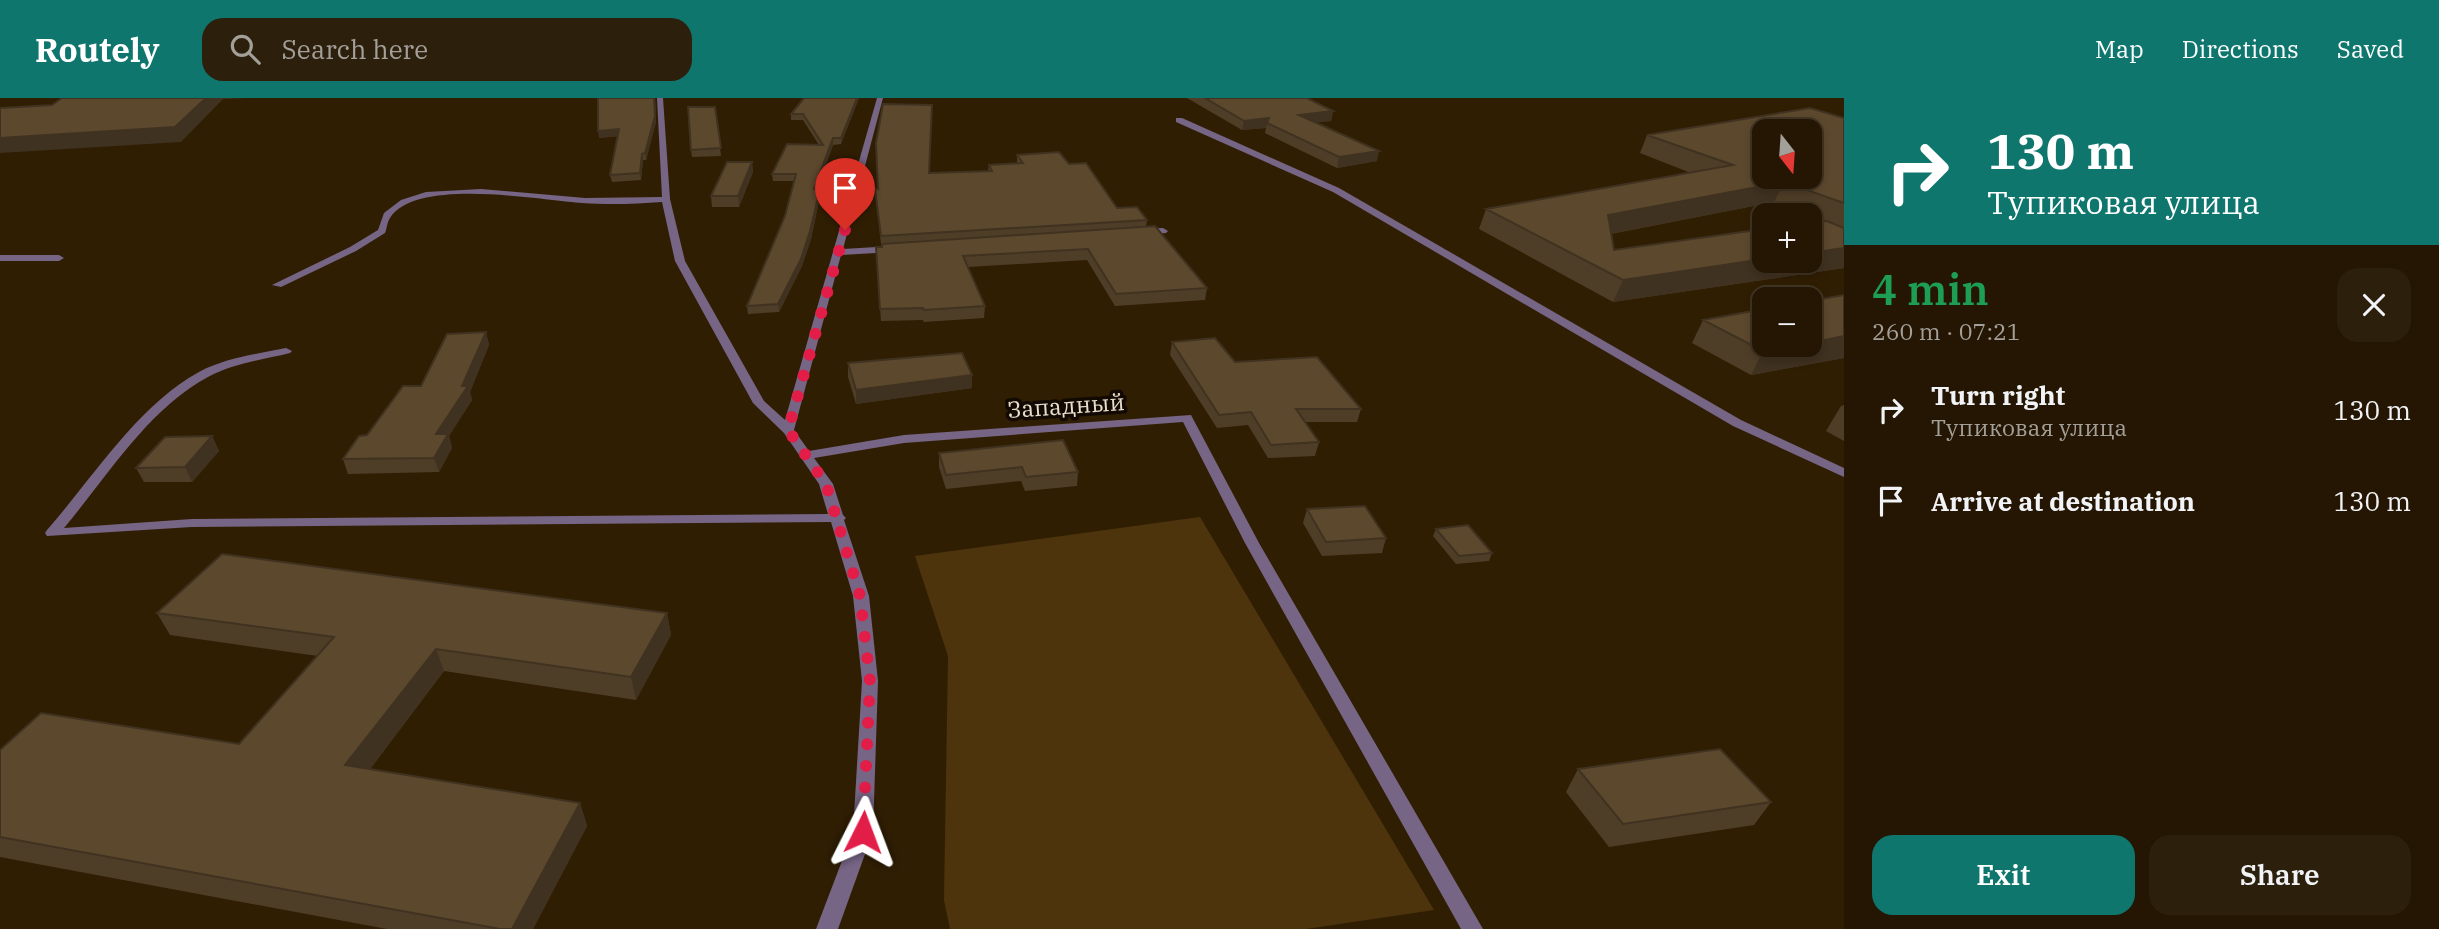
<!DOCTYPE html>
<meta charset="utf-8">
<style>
:root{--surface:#241602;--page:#2c1f0c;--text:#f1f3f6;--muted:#a39f99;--line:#413524;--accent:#0f766e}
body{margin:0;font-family:"IBM Plex Serif",serif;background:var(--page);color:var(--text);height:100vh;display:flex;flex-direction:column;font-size:26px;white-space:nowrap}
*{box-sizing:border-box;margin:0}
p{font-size:23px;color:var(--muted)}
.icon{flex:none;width:38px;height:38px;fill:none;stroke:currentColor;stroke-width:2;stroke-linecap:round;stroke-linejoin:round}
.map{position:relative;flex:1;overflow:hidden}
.sheet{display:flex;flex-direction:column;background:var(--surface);width:595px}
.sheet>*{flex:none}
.hud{background:#0f766e;color:#fff;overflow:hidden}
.needle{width:46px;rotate:163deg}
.tools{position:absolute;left:1752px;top:21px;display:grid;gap:14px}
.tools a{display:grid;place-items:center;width:70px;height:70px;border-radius:14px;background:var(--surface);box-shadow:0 4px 10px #0003,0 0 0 2px var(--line);font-size:35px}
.pin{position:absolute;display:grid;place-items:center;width:60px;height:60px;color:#fff;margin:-72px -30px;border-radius:50% 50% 50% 0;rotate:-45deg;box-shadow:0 0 7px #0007}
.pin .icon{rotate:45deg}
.me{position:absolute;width:77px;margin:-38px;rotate:3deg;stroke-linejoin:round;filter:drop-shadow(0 0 5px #0008)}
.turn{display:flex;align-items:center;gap:24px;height:147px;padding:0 28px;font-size:32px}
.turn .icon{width:91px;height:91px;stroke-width:2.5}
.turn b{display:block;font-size:49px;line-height:60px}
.round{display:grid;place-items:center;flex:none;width:74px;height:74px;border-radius:21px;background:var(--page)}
.headline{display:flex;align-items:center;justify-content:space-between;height:119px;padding:0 28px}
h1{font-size:42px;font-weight:600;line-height:52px;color:#1e9e55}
.cta{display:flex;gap:14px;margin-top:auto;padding:14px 28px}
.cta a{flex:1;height:80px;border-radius:21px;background:var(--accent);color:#fff;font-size:28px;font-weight:600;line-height:80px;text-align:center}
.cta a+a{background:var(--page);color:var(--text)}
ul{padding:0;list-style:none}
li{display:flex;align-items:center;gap:21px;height:91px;padding:0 28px}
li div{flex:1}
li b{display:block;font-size:26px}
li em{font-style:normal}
header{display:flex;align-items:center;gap:42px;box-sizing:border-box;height:98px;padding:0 35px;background:var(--accent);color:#fff}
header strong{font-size:33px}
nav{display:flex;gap:38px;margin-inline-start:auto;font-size:24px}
.search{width:490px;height:63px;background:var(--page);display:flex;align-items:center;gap:18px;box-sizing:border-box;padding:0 24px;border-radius:21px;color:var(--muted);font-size:26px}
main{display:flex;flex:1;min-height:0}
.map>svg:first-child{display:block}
.green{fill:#4d340d}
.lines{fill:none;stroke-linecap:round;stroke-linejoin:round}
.street{fill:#766585;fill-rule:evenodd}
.wall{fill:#4f3e27;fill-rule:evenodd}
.shaded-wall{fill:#403220}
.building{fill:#5c482d;stroke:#403220;stroke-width:2;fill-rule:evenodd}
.route{stroke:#e11d48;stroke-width:12;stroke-dasharray:0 21.6}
.labels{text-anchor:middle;stroke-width:7;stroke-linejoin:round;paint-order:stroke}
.street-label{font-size:23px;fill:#e9ddcd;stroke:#120a02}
</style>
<header>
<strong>Routely</strong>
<div class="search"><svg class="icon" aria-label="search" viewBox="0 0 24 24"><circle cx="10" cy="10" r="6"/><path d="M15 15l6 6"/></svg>Search here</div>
<nav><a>Map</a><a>Directions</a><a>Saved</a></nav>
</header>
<main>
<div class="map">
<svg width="1844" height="831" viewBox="0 0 1844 831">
<rect width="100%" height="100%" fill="#301e03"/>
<path class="green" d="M 1200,419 L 1434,812 L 1306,831 L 950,831 L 944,802 L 948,558 L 915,458 Z"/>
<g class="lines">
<path class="street" d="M 657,0 L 663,0 L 670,101 L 685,163 L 764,303 L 785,322 L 877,0 L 883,0 L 843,151 L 893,148 L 898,151 L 893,154 L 841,157 L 794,332 L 809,353 L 904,337 L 1191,317 L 1259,445 L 1483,831 L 1461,831 L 1245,445 L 1183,324 L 904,345 L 814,360 L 833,386 L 843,417 L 846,420 L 844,422 L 869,498 L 878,583 L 873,734 L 838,831 L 816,831 L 853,734 L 862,583 L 853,498 L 831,424 L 192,429 L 47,438 L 45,435 L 47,432 C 92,381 138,307 199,274 C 225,260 257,256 286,250 L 292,253 L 290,255 C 262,262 234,265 208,279 C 149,310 106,380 64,430 L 192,421 L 828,416 L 819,386 L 784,335 L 753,305 L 675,163 L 662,104 C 636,106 608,107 582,105 C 540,102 416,79 390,120 C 387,124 387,131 385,135 L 356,153 L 281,189 L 272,187 L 350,149 L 378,132 L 384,115 L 401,102 L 426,94 L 481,91 L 585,100 L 662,99 Z
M 1176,20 L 1182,20 L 1339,90 L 1741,322 L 1844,370 L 1844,379 L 1733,328 L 1333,94 L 1176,24 Z
M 1163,130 L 1168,133 L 1166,135 L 1140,137 L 1135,134 L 1140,131 Z
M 0,157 L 59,157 L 64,160 L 59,163 L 0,163 Z"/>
</g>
<path class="wall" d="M 598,0 L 655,0 L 656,24 L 646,62 L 643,62 L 641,82 L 612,84 L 610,77 L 618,38 L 599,40 Z
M 804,0 L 859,0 L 841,46 L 833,47 L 817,91 L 820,98 L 811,141 L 802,168 L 779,214 L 748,216 L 747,208 L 785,118 L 794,83 L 773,83 L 772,76 L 819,47 L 803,22 L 791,22 L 791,16 Z
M 1187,0 L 1307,0 L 1333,13 L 1331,23 L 1316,24 L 1377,63 L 1337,70 L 1265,35 L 1266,30 L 1242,32 Z
M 715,9 L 721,58 L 692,59 L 691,52 Z
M 1844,20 L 1844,170 L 1613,204 L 1479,131 L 1486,111 L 1691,75 L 1640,55 L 1647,37 ZM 1774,104 L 1826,123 L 1614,152 L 1611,136 Z
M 1017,57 L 1069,66 L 1117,110 L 1147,122 L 1146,129 L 1207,190 L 1205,202 L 1115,208 L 1087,162 L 968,169 L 985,208 L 984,220 L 924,224 L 923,222 L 881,223 L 876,149 L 882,149 L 882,146 L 881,146 L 875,91 L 988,73 L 989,67 L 1018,65 L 1017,64 Z
M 752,64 L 753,74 L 739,109 L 712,109 L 711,98 Z
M 1844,197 L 1844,260 L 1751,277 L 1692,245 L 1703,222 Z
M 486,234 L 489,247 L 470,294 L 472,302 L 449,338 L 452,350 L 439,374 L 348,376 L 343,361 L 421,288 Z
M 1172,244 L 1235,264 L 1361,311 L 1357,324 L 1305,324 L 1319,344 L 1315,358 L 1268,360 L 1248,327 L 1217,330 L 1170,257 Z
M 848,265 L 972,290 L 856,306 L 848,279 Z
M 1844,307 L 1844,343 L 1826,333 L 1841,308 Z
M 212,338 L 219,353 L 192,384 L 144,384 L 136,370 Z
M 939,355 L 1078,374 L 1077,388 L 1025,393 L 1021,383 L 946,391 L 939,369 Z
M 1307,411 L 1386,440 L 1382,455 L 1322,458 L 1303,425 Z
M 1436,431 L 1492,455 L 1489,463 L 1456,466 L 1433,438 Z
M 157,515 L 667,515 L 671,537 L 636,602 L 444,573 L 370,671 L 580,705 L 587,728 L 533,831 L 387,831 L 0,759 L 0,652 L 239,646 L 318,558 L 170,537 Z
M 1578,671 L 1771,704 L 1754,727 L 1609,749 L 1566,694 Z"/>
<path class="shaded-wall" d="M 206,0 L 249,0 L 223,1 L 181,44 L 0,55 L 0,40 Z
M 654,0 L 655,0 L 656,24 L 646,62 L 645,55 Z
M 857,0 L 859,0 L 841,46 L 841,40 Z
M 1333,13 L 1331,23 L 1297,27 L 1299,17 Z
M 1269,20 L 1266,30 L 1242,32 L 1244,23 Z
M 619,31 L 620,38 L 599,40 L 598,33 Z
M 833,40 L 833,47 L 814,98 L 814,91 Z
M 1379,53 L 1377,63 L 1337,70 L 1339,59 Z
M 642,56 L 643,62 L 641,82 L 640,75 Z
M 752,64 L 753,74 L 739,109 L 738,98 Z
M 1784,84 L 1774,104 L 1599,138 L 1608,117 Z
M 820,91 L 820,98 L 811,141 L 802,168 L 779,214 L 778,206 Z
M 1844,150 L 1844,170 L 1613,204 L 1623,182 L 1764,161 L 1764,163 L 1810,163 L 1810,155 Z
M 486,234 L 489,247 L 470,294 L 472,302 L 449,338 L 452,350 L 439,374 L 434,360 L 436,336 L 462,288 Z
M 1844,238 L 1844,260 L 1751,277 L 1763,253 L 1797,247 L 1810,247 L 1810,245 Z
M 972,277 L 972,290 L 856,306 L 856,292 Z
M 212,338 L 219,353 L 192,384 L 185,369 Z
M 667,515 L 671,537 L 636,602 L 631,579 Z
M 436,551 L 444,573 L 356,690 L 345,667 Z
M 580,705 L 587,728 L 533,831 L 512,831 Z"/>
<path class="building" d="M 62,0 L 206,0 L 175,29 L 0,40 L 0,10 L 52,7 Z
M 598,0 L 654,0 L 655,18 L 645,55 L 642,56 L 640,75 L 610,77 L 619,31 L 598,33 Z
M 804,0 L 857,0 L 841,40 L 833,40 L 814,91 L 820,91 L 810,133 L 801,161 L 778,206 L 747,208 L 785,118 L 796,76 L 772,76 L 787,46 L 823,47 L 803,16 L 791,16 Z
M 1205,0 L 1307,0 L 1333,13 L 1299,17 L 1379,53 L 1339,59 L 1267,25 L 1269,20 L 1244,23 Z
M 883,6 L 932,7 L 929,75 L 992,73 L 989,67 L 1023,65 L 1017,57 L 1059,54 L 1069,66 L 1086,65 L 1117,110 L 1137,109 L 1147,122 L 881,138 L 875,91 L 878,91 L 876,45 Z
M 688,9 L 715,9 L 721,50 L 691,52 Z
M 1810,10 L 1844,20 L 1844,105 L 1784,84 L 1608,117 L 1614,152 L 1764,131 L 1764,161 L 1623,182 L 1486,111 L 1733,67 L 1647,37 ZM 1764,33 L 1810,33 L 1810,79 L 1764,79 Z
M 727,64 L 752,64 L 738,98 L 711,98 Z
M 1827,123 L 1844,130 L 1844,150 L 1810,155 L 1810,125 Z
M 1155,128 L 1207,190 L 1116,196 L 1088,151 L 963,158 L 985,208 L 924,212 L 923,210 L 880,211 L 876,149 L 882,149 L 882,146 Z
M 1844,197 L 1844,238 L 1810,245 L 1810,203 Z
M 1764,211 L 1764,247 L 1797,247 L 1763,253 L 1703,222 Z
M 486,234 L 462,288 L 468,288 L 436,336 L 448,336 L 434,360 L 343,361 L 359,338 L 367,337 L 403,288 L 421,288 L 447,236 Z
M 1215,240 L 1235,264 L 1317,259 L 1361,311 L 1296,311 L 1319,344 L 1271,347 L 1251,314 L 1219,317 L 1172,244 Z
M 962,255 L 972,277 L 856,292 L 848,265 Z
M 212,338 L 185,369 L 136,370 L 165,339 Z
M 1063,342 L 1078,374 L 1026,379 L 1022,369 L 946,377 L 939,355 Z
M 1365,408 L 1386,440 L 1326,444 L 1307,411 Z
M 1468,427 L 1492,455 L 1459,458 L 1436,431 Z
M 222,456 L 667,515 L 631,579 L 436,551 L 345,667 L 580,705 L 512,831 L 500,831 L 0,739 L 0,652 L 41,615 L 239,646 L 334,539 L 157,515 Z
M 1720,651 L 1771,704 L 1623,726 L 1578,671 Z"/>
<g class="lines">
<path class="route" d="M 845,132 L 788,332 L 826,386 L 860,498 L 870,583 L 863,734"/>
</g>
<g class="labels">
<g class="street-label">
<text transform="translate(1066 308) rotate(-4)" y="8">Западный</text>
</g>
</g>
</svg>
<div class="tools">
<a><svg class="needle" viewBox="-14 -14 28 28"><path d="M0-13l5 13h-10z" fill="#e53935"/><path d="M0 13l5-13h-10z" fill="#a39f99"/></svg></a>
<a>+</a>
<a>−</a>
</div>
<div class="pin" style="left:845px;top:132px;background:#d93025"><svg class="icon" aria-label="arrive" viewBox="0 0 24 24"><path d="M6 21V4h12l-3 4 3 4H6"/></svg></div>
<svg class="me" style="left:863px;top:734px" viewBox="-20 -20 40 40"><path d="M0-17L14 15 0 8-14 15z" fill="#e11d48" stroke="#fff" stroke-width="4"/></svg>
</div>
<section class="sheet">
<div class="hud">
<div class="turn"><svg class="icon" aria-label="right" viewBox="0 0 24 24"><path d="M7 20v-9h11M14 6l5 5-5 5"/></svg><div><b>130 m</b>Тупиковая улица</div></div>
</div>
<div class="headline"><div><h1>4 min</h1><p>260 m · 07:21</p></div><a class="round"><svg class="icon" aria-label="close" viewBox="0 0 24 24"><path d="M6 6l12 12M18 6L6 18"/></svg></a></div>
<ul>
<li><svg class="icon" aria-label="right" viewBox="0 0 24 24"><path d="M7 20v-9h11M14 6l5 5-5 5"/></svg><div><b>Turn right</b><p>Тупиковая улица</p></div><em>130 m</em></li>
<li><svg class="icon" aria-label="arrive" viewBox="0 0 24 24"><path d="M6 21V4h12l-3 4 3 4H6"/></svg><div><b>Arrive at destination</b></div><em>130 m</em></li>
</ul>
<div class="cta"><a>Exit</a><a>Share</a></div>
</section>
</main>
